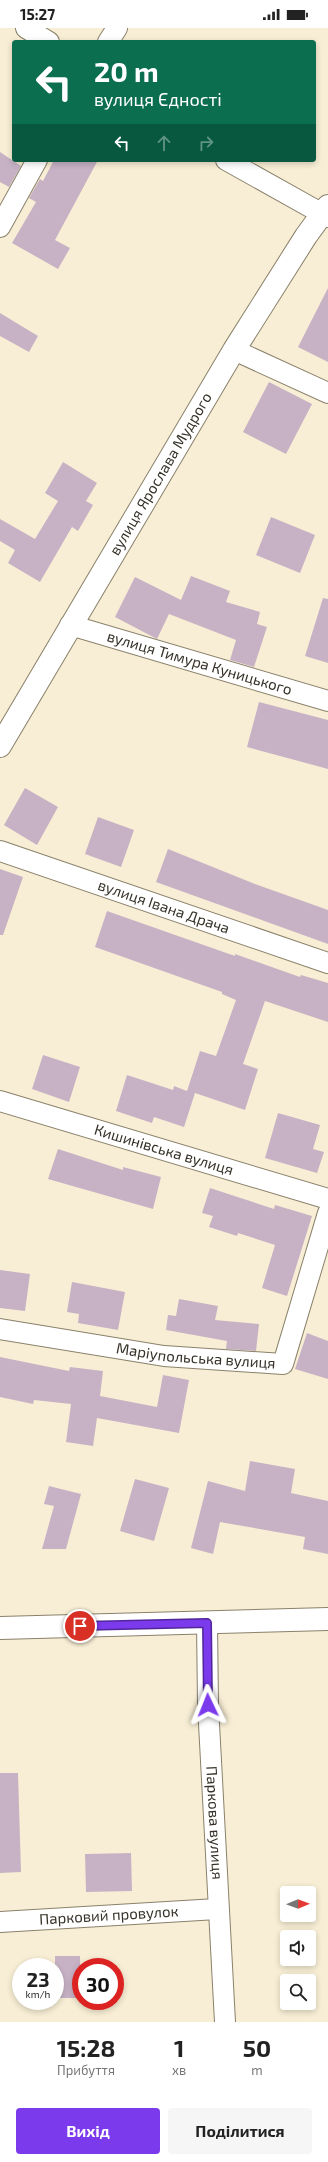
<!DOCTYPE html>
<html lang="uk">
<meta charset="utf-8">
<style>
:root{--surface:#fff;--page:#f6f6f6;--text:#222;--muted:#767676;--accent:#7c3aed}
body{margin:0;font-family:"Exo 2",sans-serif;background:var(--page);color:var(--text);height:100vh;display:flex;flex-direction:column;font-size:15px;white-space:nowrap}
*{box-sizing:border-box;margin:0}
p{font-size:13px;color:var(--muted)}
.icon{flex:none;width:22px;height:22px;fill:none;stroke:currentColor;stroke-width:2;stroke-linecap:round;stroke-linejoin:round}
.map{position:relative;height:1994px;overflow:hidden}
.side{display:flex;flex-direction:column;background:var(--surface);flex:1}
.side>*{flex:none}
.banner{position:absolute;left:12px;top:12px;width:304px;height:122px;border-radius:4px;box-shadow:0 2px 6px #0003;background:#0b6e4f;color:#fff;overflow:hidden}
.needle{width:26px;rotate:89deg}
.buttons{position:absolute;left:280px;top:1858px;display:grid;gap:8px}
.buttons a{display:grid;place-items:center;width:36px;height:36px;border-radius:4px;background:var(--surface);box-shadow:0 2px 6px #0003;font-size:20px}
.speed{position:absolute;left:12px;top:1930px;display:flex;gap:8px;font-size:20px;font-weight:700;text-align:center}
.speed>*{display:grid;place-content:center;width:52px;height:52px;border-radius:50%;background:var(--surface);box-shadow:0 2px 6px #0003;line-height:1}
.speed small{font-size:10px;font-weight:400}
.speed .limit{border:6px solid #d22;background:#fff;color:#111}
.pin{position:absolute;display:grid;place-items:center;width:34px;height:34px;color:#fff;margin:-17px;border:2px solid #fff;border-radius:50%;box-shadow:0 1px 4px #0007}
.me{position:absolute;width:44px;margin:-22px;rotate:358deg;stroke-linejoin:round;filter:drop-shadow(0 0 3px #0008)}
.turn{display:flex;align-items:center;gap:14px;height:84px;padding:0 16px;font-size:18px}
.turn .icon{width:52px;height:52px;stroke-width:2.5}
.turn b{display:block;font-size:28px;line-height:34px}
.lanes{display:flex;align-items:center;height:38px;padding:0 16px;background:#0003;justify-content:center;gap:20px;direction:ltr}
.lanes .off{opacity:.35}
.eta{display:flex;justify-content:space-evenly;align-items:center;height:68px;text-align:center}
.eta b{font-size:24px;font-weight:700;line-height:28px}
.cta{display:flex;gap:8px;margin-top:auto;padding:8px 16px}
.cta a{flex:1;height:46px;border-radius:4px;background:var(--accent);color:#fff;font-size:16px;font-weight:700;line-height:46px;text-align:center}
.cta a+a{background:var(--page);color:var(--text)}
.status{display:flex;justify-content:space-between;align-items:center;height:28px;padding:0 20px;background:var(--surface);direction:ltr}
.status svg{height:11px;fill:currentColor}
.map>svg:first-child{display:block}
.building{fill:#c7b2c5}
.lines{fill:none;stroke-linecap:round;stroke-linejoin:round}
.minor-casing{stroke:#8a816b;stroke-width:22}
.tertiary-casing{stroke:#8a816b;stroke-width:24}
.secondary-casing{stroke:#8a816b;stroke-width:24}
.minor{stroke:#fff;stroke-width:20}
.tertiary{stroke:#fff;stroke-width:22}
.secondary{stroke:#fff;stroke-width:22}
.route-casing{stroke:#51269a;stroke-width:10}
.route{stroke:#7c3aed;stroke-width:7}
.labels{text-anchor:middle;stroke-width:3;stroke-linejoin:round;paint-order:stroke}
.street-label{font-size:15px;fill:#363229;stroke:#f8eed5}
</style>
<div class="status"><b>15:27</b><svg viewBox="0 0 49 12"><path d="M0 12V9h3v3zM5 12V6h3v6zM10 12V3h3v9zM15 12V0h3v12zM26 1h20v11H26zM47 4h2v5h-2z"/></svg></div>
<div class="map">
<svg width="328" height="1994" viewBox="0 0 328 1994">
<rect width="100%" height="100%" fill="#f8eed5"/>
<path class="building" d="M 0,124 L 21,138 L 9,159 L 0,154 Z
M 54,132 L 98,132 L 55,212 L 70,220 L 58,241 L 12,215 L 36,174 L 29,170 L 40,151 L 43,153 Z
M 328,260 L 328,334 L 298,319 Z
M 0,285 L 38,308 L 29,324 L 0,308 Z
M 269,354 L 312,376 L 286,426 L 243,404 Z
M 63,434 L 97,455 L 86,473 L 93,477 L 78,503 L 72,499 L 40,554 L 8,535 L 15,522 L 0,513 L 0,491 L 35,511 L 58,473 L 45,465 Z
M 271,489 L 315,507 L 300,545 L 256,527 Z
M 191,548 L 230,563 L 226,574 L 260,584 L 257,596 L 267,599 L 254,639 L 230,632 L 236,612 L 169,586 L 157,611 L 115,589 L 135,549 L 181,572 Z
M 323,570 L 328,571 L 328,635 L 305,628 Z
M 259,674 L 328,692 L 328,741 L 247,719 Z
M 25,760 L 58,779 L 37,817 L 4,797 Z
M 98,789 L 134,802 L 121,839 L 85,826 Z
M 168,821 L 255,856 L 328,882 L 328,916 L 156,854 Z
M 0,841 L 23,849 L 3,907 L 0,907 Z
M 107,883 L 235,928 L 235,926 L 300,949 L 301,947 L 328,955 L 328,994 L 265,973 L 243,1036 L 258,1041 L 245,1082 L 195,1065 L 184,1099 L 154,1089 L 152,1095 L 116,1083 L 127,1047 L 173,1062 L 174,1058 L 187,1063 L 200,1023 L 216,1028 L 236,972 L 222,966 L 222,964 L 95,919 Z
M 43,1027 L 80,1039 L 69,1074 L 32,1061 Z
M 278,1085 L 320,1097 L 313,1121 L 324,1124 L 317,1145 L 265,1130 Z
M 58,1121 L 123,1142 L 123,1139 L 161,1149 L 153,1181 L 48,1151 Z
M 210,1160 L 274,1181 L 275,1177 L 312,1188 L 287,1268 L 262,1260 L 275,1217 L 238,1205 L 237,1208 L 209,1199 L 213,1188 L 202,1185 Z
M 0,1242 L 30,1246 L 25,1283 L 0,1280 Z
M 72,1254 L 125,1264 L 118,1302 L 78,1295 L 79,1286 L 67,1284 Z
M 179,1271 L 218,1278 L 215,1292 L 259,1296 L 256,1323 L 226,1321 L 227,1313 L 166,1302 L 168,1287 L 176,1288 Z
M 307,1305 L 328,1313 L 328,1351 L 295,1341 Z
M 0,1329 L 69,1343 L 70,1339 L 103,1343 L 100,1368 L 157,1379 L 163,1347 L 189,1352 L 179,1405 L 97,1390 L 93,1418 L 66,1414 L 71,1376 L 34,1372 L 33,1376 L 0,1369 Z
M 250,1433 L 295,1441 L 291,1465 L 328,1473 L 328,1526 L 303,1521 L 305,1509 L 220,1494 L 213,1526 L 191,1520 L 208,1453 L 245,1463 Z
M 135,1451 L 169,1460 L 154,1513 L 120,1503 Z
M 49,1458 L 81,1466 L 66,1521 L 42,1521 L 54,1478 L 44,1476 Z
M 0,1745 L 18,1745 L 21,1844 L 0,1845 Z
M 131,1825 L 132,1863 L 86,1864 L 85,1826 Z
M 55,1928 L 80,1928 L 81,1970 L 55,1970 Z"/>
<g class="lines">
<defs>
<g id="minor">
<path d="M 26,0 L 49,14"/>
<path d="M 108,14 L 117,0"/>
<path d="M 226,132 L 328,189"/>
<path d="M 0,199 L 37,132"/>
<path d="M 234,322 L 328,365"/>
<path id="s1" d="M 70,597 L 328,673"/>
<path id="s2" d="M 0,823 L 328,935"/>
<path id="s3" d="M 0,1073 L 328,1171"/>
<path id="s4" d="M 0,1301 L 164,1328 L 283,1336 L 328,1185"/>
<path id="s5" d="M 207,1595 L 208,1677 L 225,1994"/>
<path id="s6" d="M 0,1894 L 217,1881"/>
</g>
<g id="tertiary">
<path id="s7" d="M 0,718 L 234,322 L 306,208 L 328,178"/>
</g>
<path id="secondary" d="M 0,1600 L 328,1591"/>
</defs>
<use href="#minor" class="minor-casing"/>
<use href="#tertiary" class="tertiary-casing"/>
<use href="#secondary" class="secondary-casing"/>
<use href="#minor" class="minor"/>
<use href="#tertiary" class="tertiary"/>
<use href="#secondary" class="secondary"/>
</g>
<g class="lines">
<defs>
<path id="route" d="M 80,1598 L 207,1595 L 208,1677"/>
</defs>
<use href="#route" class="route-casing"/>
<use href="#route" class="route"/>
</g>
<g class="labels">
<g class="street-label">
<text dy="5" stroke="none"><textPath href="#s7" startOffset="316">вулиця Ярослава Мудрого</textPath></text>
<text dy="5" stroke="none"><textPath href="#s1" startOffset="135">вулиця Тимура Куницького</textPath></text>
<text dy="5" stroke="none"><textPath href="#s2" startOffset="173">вулиця Івана Драча</textPath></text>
<text dy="5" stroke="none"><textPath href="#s3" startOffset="171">Кишинівська вулиця</textPath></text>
<text dy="5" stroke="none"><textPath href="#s4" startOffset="198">Маріупольська вулиця</textPath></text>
<text dy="5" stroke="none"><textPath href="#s5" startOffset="200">Паркова вулиця</textPath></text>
<text dy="5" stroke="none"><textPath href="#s6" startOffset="109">Парковий провулок</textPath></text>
</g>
</g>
</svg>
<div class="buttons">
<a><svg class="needle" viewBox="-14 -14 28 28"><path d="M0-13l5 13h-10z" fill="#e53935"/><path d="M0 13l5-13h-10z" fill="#767676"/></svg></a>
<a><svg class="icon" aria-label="sound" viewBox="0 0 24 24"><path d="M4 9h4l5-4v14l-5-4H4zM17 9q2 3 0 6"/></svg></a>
<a><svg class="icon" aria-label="search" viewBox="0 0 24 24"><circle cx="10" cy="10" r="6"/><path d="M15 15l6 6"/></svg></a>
</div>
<div class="speed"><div>23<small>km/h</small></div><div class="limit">30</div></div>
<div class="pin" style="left:80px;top:1598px;background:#d93025"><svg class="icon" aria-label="arrive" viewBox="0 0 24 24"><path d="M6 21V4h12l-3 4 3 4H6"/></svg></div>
<svg class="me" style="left:208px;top:1677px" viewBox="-20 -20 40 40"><path d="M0-17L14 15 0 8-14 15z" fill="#7c3aed" stroke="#fff" stroke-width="4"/></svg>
<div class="banner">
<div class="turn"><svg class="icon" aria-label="left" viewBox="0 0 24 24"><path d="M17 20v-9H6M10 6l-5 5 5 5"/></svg><div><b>20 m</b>вулиця Єдності</div></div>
<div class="lanes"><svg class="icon" aria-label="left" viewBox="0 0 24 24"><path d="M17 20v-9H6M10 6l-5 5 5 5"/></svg><svg class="icon off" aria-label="ahead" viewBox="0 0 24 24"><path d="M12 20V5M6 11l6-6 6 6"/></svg><svg class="icon off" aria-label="right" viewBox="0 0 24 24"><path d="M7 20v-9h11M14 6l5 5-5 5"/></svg></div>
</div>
</div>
<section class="side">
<div class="eta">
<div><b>15:28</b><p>Прибуття</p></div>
<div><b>1</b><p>хв</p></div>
<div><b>50</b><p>m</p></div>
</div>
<div class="cta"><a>Вихід</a><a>Поділитися</a></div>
</section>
